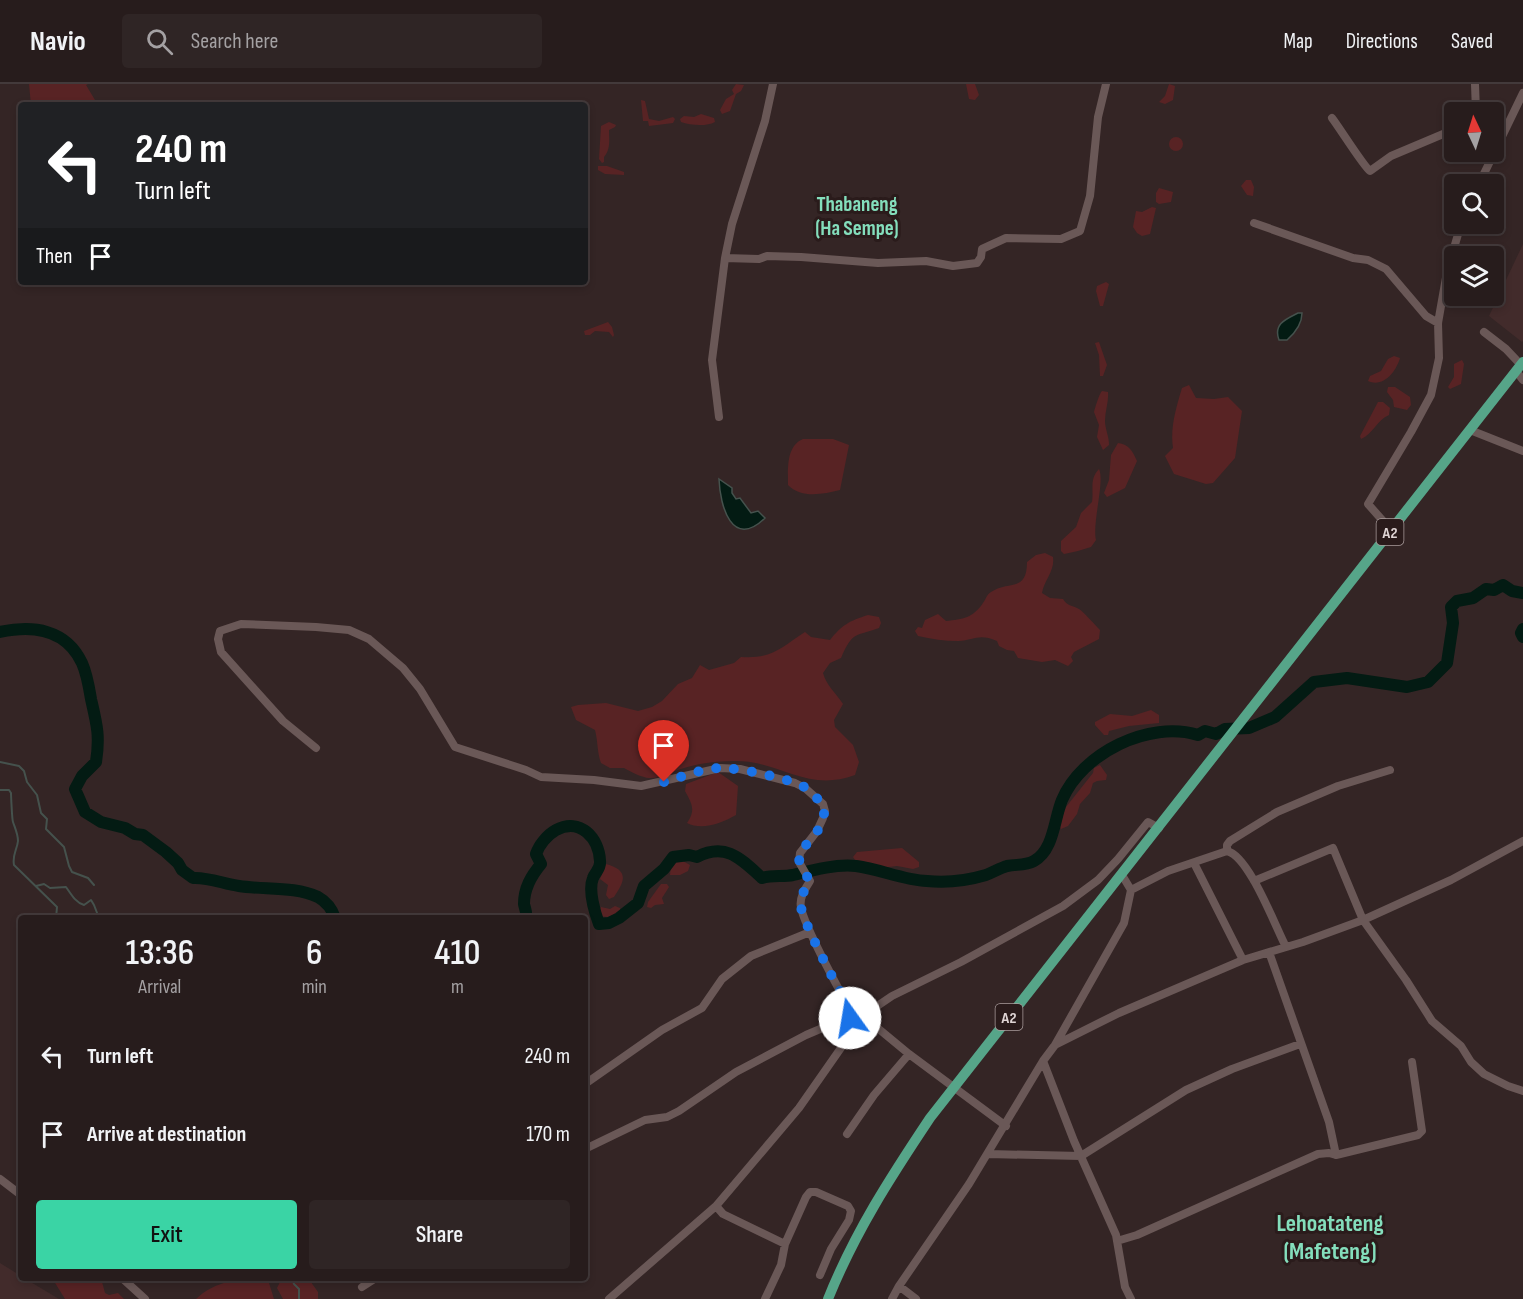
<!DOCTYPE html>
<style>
:root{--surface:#271c1c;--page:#2f2525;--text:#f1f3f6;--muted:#a4a1a3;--line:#433a3b;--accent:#3ad4a5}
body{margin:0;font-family:"Sofia Sans Condensed",sans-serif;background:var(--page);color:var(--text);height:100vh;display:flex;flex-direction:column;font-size:22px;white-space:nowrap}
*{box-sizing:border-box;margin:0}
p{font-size:20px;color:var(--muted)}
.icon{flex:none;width:33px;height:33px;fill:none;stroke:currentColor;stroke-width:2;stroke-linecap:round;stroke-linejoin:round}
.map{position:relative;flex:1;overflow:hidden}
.sheet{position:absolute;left:18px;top:831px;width:570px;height:366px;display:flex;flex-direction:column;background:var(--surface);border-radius:6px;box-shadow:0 3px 9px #0003,0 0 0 2px var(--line)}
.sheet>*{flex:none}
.hud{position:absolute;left:18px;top:18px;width:570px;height:183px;border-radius:6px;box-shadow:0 3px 9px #0003,0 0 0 2px var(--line);background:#202124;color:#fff;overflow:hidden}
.needle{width:39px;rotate:356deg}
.fabs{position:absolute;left:1444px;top:18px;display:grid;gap:12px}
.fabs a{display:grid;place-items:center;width:60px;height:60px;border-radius:6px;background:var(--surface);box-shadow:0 3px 9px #0003,0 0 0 2px var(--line);font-size:30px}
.pin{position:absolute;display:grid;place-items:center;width:51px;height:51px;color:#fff;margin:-62px -26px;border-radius:50% 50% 50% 0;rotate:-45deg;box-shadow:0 0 6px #0007}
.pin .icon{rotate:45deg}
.me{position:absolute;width:66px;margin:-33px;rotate:347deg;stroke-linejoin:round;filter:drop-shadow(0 0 4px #0008)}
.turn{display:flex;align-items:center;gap:21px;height:126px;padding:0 18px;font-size:27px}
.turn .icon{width:78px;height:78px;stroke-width:2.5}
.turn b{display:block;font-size:42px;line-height:51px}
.then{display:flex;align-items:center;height:57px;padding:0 18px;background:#0003;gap:12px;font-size:22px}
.eta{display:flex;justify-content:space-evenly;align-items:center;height:102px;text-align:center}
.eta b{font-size:36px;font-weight:600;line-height:42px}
.button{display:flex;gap:12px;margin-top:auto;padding:12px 18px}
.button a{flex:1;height:69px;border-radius:6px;background:var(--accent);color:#111;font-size:24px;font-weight:600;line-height:69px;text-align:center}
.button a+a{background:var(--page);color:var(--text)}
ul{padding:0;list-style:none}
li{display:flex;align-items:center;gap:18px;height:78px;padding:0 18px}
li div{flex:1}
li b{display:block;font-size:22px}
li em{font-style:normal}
header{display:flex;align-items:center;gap:36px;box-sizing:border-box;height:84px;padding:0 30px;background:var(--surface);border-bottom:2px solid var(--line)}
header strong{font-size:28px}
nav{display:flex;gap:33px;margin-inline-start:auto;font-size:21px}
.search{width:420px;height:54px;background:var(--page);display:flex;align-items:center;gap:15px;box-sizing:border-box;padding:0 21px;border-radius:6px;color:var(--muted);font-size:22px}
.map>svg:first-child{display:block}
.built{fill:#422b2b}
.green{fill:#582324}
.water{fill:#031b13;stroke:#45524d;stroke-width:1.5}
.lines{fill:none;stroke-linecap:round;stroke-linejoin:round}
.stream{stroke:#45524d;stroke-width:2}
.river{stroke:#031b13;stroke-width:12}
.minor{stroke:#6a5857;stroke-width:8}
.major{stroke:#56a589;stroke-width:10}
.route{stroke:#1a73e8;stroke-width:10;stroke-dasharray:0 18}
.labels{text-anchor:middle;stroke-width:6;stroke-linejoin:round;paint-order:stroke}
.shield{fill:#2a1b1b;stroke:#a99c9c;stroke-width:1.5}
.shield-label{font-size:16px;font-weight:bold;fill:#dfd4d4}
.quarter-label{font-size:21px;font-weight:bold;fill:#84debc;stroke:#2a1b1b}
.district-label{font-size:24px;font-weight:bold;fill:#84debc;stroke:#2a1b1b}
</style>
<header>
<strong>Navio</strong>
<div class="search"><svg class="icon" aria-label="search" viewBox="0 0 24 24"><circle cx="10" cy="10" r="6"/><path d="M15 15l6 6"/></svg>Search here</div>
<nav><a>Map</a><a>Directions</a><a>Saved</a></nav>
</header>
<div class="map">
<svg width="1523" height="1215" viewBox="0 0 1523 1215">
<rect width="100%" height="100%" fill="#342525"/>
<path class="built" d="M 1523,160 L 1523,257 L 1522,258 L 1489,232 Z
M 0,1179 L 21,1192 L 21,1194 L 24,1194 L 59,1215 L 0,1215 Z"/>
<path class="green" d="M 29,0 L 88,0 L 86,1 L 98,21 L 31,21 Z
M 736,0 L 744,1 L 741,7 L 736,10 L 730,27 L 722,30 L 720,26 L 726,15 L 734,10 L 732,6 Z
M 966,0 L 975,0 L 979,11 L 975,16 L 969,15 Z
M 1169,0 L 1175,2 L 1173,16 L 1165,20 L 1159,18 L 1165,12 Z
M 641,16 L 645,17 L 649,35 L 659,37 L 673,33 L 675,35 L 673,39 L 649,42 L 648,37 L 643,37 Z
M 701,30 L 714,34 L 715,38 C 706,43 690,41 681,38 L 680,35 L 684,32 L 694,33 Z
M 609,38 L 616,41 L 615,43 L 609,46 C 609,55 611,65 604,73 L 604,78 L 602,79 L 599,75 L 601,42 Z
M1169 60a7 7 0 1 1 14 0a7 7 0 1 1-14 0Z
M 598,82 L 607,82 L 624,88 L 624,91 L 605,90 L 598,86 Z
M 1246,96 L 1251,96 L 1254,103 L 1253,112 L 1247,111 L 1241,102 Z
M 1159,104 L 1173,108 L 1171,118 L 1159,120 L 1156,118 L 1156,109 Z
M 1152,123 L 1156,124 L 1150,150 L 1142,152 L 1137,149 L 1133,143 L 1136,127 L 1142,128 Z
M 1106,198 L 1109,200 L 1103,222 L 1100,222 L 1096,207 L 1097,202 Z
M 608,238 L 612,243 L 614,251 L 613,253 L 609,248 L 595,247 L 590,251 L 585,251 L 584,247 Z
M 1099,258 L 1107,281 L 1103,292 L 1100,292 L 1099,271 L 1095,259 Z
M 1394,272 L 1400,274 C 1396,288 1383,304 1368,297 L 1370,292 L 1381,287 L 1388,275 Z
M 1462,276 L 1464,280 L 1461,300 L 1450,305 L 1448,303 L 1454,293 L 1454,280 Z
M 1189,301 L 1196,314 L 1214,315 L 1228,313 L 1242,327 L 1235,374 L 1213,399 L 1206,400 L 1174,390 L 1165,372 L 1173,364 C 1170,344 1176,324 1182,304 Z
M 1388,303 L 1395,303 L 1410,313 L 1411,321 L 1407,326 L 1394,323 L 1393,316 L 1387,308 Z
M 1102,307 L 1108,308 C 1109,317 1105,327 1105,337 C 1105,345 1109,352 1109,361 L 1103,366 L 1097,353 L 1099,341 L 1094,328 C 1095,324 1099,310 1102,307 Z
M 1378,318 L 1383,318 L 1390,324 L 1389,331 C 1377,336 1372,351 1361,355 L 1360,352 Z
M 803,355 L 833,355 L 849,361 L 840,406 C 823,410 802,415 788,401 C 788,385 786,362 803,355 Z
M 1118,359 C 1129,360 1133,368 1137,377 L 1125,404 L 1107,413 L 1104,409 L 1109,396 L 1111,371 Z
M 1099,385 C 1105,397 1092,439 1096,456 L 1091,463 C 1082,466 1074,468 1064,470 L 1061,467 L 1061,457 L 1076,443 L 1081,429 L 1092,418 C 1094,406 1089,395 1099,385 Z
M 1045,469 L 1053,473 C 1055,487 1044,496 1042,509 L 1050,514 L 1063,515 C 1067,522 1072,521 1079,525 C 1084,528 1094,540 1100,546 L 1099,555 L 1074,568 L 1071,573 L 1073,577 L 1068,582 L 1055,576 L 1042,578 L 1018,574 L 1014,567 L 1007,566 L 999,562 L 997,557 C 979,549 975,556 958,557 C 945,557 931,555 918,552 L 915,547 L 918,543 L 922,544 L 925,536 L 938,530 L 946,537 C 963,535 973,534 983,519 C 986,515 987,510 991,508 C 1008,496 1027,509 1027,478 L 1036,471 Z
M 868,531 L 879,533 L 881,539 L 879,544 C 854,553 853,547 841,574 L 830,579 L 823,589 C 826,601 836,609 843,620 L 834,636 L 835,643 L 853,661 L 859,678 L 855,691 C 806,709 779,676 734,677 C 717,677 700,679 684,684 C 673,687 660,695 649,694 C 643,694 629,687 624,684 L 610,684 L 601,679 C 597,668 598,657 595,646 L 576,636 L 571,623 L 578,621 L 606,619 L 638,627 L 652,623 L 662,617 L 678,600 L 692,594 L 700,581 L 709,586 L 734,579 L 741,573 C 773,575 780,564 805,548 L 811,553 L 830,556 C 842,541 849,537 868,531 Z
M 1151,626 L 1159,631 L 1159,639 L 1129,642 L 1109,647 L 1108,651 L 1104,651 L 1095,641 L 1095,638 L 1110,630 L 1132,632 Z
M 1100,681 L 1107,691 L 1106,696 L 1097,697 L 1093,699 L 1090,709 L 1080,720 L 1077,730 L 1068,742 L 1061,745 L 1059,741 L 1066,723 L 1093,689 L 1094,684 Z
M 718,688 L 738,702 L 736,731 C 722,739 702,747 687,739 C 696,726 692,720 685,707 L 686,700 Z
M 902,764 L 919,778 L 919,783 L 913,785 L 897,782 L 880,784 L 863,777 L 855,776 L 853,773 L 857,768 Z
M 675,776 L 681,776 L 690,781 L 688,787 L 680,791 L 670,791 L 671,781 Z
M 606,780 C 628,786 626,796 614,813 L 609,815 L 606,811 L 608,801 L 600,795 Z
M 661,800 L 667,800 L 669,803 L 662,814 L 664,820 L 655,821 L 651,824 L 647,823 L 648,818 Z
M 615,822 L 620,824 L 620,829 L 608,833 L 599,832 L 598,828 L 601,823 L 610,825 Z
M 52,1194 L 101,1194 L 105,1209 L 109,1211 L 118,1209 L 124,1215 L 65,1215 Z
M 254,1194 L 261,1194 L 269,1199 L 274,1215 L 196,1215 C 213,1199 232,1196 254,1194 Z
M 282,1194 L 308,1194 L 318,1208 L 318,1215 L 283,1215 L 277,1204 Z"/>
<path class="water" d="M 1298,229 L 1302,229 C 1302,240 1295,249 1287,256 L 1279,256 C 1273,240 1286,235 1298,229 Z
M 719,395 L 732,404 L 732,409 L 736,415 L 740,414 L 751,429 L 758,427 L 765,434 C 732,466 720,422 719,395 Z"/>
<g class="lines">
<path class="stream" d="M 0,678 L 19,682 L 24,687 L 27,698 L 37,711 L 41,729 L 47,735 L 46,745 L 64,763 L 69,782 L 72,788 L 88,794 L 94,801
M 0,706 L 9,706 L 11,709 C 11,710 12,736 13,738 C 15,744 18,750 18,757 C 17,766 12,771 14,781 L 57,823 L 56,834
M 36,802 L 44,800 L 50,804 L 66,803 C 71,810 75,818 84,821 L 91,816 L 94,821 L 99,834
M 292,1194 L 294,1200 L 299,1205 L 299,1215"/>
<path class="river" d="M 1523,545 L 1521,549 L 1523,553
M 0,548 C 33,541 66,545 82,579 C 87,590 89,603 91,615 C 97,641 100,652 96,678 L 82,692 L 75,705 L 85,728 L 101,738 L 125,744 L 135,750 L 143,751 L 166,768 L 178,779 L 182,786 L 193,794 C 208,793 224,800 239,802 C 264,806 295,802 318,813 C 327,818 332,825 335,834
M 526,834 C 527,828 525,825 524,820 C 524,804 531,792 541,780 L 536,770 C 539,761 547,751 556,746 C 580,733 599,754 600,777 C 601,785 595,788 593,794 C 588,806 595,829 599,840 L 609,839 L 619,834 L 638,819 L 644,802 L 664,785 L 673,773 L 689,771 L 697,773 C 726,758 741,775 762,794 C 772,791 783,793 793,791 C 813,786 835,780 856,782 C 880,785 903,796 927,797 C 946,799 969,796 986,791 C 994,788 1000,784 1007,782 C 1017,780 1025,782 1034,777 C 1054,766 1054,735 1062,716 C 1082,669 1149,636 1198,651 L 1205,647 L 1216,650 L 1225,645 L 1249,644 L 1275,633 L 1314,598 L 1347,594 L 1407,603 L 1428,598 L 1447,579 L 1453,539 L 1451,523 L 1457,517 L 1473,514 L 1486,505 L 1494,506 L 1503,501 L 1512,507 L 1523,509"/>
<path class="minor" d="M 1475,0 L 1476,28
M 1332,34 C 1339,43 1364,83 1370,87 L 1391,72 L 1455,45
M 1479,100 L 1523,9
M 1254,139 L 1353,174 L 1368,176 L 1386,185 L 1426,232 L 1438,239
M 725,174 L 759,175 L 767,172 L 801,173 L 878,179 L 926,177 L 953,182 L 977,179 L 981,173 L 982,165 L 1006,154 L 1061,155 L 1080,147 L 1090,112 L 1098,33 L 1106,0
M 1484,248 L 1506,265 L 1521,281
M 1516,287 L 1523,296
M 719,333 L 712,276 L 725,174 L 732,140 L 765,37 L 773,0
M 1470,346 L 1523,367
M 1391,446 L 1368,420 L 1411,348 L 1431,311 L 1439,274 L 1438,239 L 1447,188 L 1461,140
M 316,664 L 283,637 L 221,568 L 218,555 L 220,547 L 241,540 L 316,543 L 349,546 L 369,555 L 403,584 L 420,605 L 455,663 L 526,686 L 541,693 L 594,696 L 641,702 L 720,684 L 740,685 L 795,699 L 805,704 L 823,720 L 825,727 L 823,734 L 817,747 L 800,769 L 799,778 L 810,797 C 805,805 799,814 801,823 C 803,839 846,922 857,934
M 1227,767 L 1227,761 L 1230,757 L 1277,728 L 1338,702 L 1390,686
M 1194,779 L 1243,876
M 1122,791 L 1131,806 L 1124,839 L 1055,961 L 1043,977 L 1074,1057 L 1116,1151 L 1125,1203 L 1131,1215
M 1254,797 L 1333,764 L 1363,836 L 1406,896 L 1432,937 L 1461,962 L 1471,978 L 1484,990 L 1508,1002 L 1523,1007
M 1131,806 L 1168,787 L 1227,767 C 1249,772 1275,842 1286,863
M 1269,868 L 1329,1038 L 1336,1071
M 1055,961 L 1119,929 L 1243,876 L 1303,858 L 1363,836 L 1451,796 L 1523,757
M 585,1000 L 662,946 L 702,924 L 722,895 L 751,872 L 810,848
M 847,1050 L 874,1011 L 909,970
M 585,1065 L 645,1036 L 667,1033 L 679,1027 L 736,988 L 806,951 L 839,937 L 863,932 L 909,970 L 1006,1042
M 988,1070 L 1081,1072 L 1186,1006 L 1232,985 L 1300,960
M 0,1095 L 21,1111
M 716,1122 L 723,1130 L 785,1160
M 1117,1157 L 1137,1151 L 1318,1070 L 1329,1069 L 1336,1071 L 1418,1051 L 1422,1047 L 1412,978
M 122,1194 L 145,1215
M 899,1202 L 916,1215
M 362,1203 L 376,1194
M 609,1215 L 716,1122 L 799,1024 L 864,931 L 892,912 L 961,878 L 1063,822 L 1098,796 L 1118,775 L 1148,738 L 1159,744
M 765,1215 L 781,1181 L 785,1160 L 806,1113 L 810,1108 L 816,1108 L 848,1122 L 851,1127 L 849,1136 L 831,1165 L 820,1191
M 892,1215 L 899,1202 L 969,1100 L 1043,977"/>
<path class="major" d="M 828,1215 C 855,1148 890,1094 930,1034 L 1523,278"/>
</g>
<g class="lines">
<path class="route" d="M 664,698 C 682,693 701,685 719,684 C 735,683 793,695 806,704 C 812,708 817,715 823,720 C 830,747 799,760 799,775 C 800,782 806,791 810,797 C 805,805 799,814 801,823 C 803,839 846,922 857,934 L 850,934"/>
</g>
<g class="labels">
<g class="shield">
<rect x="1376.5" y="435" width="27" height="26" rx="4.5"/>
<rect x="995.5" y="920" width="27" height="26" rx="4.5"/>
</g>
<g class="shield-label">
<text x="1390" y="454">A2</text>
<text x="1009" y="939">A2</text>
</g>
<g class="quarter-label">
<text x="857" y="127">Thabaneng<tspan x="857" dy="24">(Ha Sempe)</tspan></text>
</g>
<g class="district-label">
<text x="1330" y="1147">Lehoatateng<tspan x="1330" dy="28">(Mafeteng)</tspan></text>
</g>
</g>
</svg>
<div class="fabs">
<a><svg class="needle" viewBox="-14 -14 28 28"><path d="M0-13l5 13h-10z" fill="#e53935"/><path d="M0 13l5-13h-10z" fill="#a4a1a3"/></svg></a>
<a><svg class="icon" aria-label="search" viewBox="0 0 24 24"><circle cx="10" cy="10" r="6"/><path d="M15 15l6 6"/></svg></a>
<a><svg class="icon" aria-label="layers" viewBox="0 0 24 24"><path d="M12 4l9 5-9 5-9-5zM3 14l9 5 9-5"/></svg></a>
</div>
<div class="pin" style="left:664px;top:698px;background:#d93025"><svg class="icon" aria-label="arrive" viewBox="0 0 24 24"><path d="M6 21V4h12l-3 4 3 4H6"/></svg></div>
<svg class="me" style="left:850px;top:934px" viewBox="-20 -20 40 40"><circle r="19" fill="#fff"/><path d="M0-13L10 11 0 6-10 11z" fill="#1a73e8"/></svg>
<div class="hud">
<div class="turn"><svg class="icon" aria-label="left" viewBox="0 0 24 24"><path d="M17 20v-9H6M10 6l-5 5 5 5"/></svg><div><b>240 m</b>Turn left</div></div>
<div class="then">Then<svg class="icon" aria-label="arrive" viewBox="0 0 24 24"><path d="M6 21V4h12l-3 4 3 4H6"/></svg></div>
</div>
<section class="sheet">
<div class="eta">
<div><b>13:36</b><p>Arrival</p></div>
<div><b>6</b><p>min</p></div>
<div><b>410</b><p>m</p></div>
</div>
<ul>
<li><svg class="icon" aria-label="left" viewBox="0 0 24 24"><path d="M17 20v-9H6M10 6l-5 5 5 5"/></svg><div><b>Turn left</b></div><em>240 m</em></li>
<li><svg class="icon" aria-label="arrive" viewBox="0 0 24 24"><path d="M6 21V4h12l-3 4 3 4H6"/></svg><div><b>Arrive at destination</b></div><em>170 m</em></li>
</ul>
<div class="button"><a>Exit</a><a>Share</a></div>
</section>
</div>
